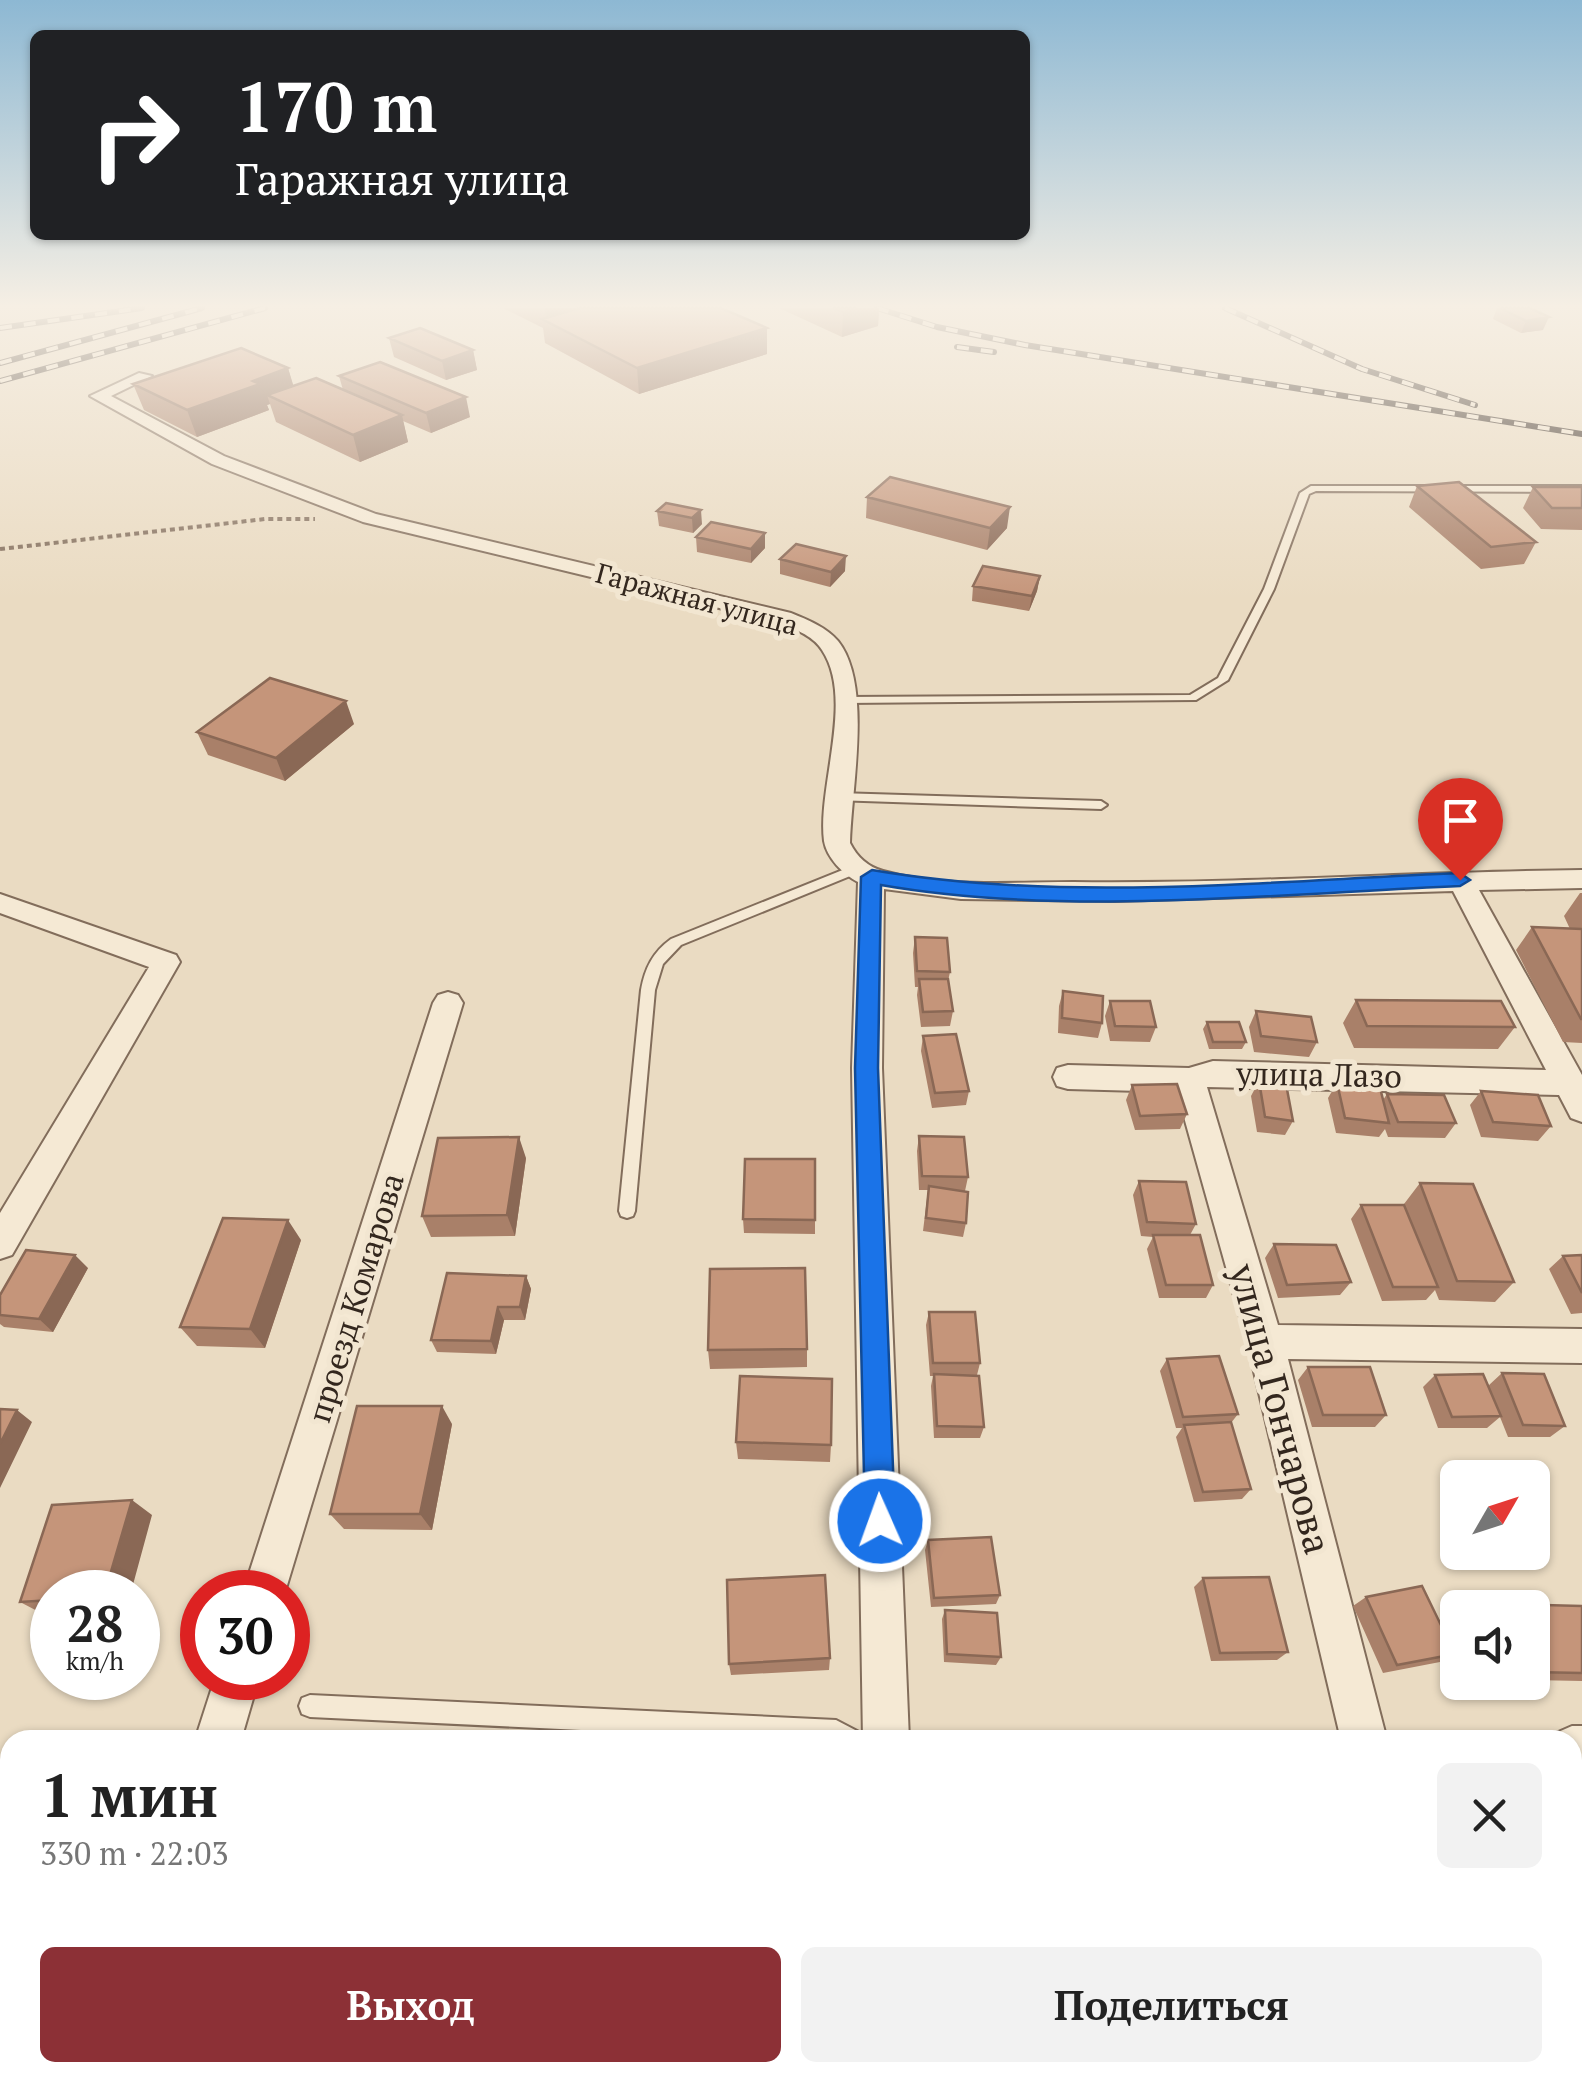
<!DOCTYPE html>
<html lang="ru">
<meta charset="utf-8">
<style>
:root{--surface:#fff;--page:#f2f2f2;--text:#222;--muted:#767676;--accent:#8c3036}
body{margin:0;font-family:"PT Serif",serif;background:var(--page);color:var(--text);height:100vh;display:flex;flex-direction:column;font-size:38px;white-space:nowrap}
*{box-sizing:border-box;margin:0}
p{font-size:32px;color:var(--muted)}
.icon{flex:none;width:55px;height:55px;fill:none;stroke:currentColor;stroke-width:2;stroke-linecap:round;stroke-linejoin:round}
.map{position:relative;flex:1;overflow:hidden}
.panel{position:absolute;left:0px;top:1730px;width:1582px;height:352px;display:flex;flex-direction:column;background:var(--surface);border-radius:30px 30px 0 0;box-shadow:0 2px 8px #0004}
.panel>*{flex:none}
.banner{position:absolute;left:30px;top:30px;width:1000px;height:210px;border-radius:15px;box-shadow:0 2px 8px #0004;background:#202124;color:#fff;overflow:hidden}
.needle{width:65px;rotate:51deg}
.controls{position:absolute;left:1440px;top:1460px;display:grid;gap:20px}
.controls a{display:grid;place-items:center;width:110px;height:110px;border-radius:15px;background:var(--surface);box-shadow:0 2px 8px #0004;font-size:50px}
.speed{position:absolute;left:30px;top:1570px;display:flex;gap:20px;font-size:50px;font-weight:700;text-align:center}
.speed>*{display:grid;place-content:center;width:130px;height:130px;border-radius:50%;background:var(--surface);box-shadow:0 2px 8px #0004;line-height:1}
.speed small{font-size:25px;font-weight:400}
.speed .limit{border:15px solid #d22;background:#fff;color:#111}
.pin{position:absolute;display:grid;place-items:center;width:85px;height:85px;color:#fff;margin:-102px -42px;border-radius:50% 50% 50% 0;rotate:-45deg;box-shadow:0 0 10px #0007}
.pin .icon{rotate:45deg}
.me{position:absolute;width:110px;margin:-55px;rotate:358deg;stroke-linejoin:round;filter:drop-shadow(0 0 8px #0008)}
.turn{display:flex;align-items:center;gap:35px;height:210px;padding:0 40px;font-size:45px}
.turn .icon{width:130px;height:130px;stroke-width:2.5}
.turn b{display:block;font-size:70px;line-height:85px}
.round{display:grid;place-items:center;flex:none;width:105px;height:105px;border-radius:15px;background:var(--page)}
.summary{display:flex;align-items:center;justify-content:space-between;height:170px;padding:0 40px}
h1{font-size:60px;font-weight:700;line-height:75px}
.cta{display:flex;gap:20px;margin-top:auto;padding:20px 40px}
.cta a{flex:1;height:115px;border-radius:15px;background:var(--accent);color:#fff;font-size:40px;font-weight:700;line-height:115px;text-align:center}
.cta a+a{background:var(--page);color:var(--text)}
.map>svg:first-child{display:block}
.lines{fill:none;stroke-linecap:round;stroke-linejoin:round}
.lane-casing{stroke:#826d5b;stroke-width:4}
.street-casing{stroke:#826d5b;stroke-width:4}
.path{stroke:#826d5b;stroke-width:4;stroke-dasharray:5 4;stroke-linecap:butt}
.lane{fill:#f5e9d4;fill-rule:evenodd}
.street{fill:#f5e9d4;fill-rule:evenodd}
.rail-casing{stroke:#33271e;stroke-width:6}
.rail{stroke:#f2e6d1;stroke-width:4;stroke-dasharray:12;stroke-linecap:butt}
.wall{fill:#a98069}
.shaded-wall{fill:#8a6855}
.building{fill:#c5957a;stroke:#8a6855;stroke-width:2.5}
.route{fill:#1a73e8;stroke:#114b97;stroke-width:2.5}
.labels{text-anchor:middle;stroke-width:10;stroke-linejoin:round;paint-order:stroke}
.far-street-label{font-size:28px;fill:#33271e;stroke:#f2e6d1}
.street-label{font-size:32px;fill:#33271e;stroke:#f2e6d1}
.near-street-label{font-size:38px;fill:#33271e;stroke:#f2e6d1}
</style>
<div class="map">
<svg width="1582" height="2082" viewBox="0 0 1582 2082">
<rect width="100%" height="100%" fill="#eadbc2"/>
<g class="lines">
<defs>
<path id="lane" d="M 1311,486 L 1582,486 L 1582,492 L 1316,491 L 1309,494 L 1274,589 L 1228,680 L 1196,700 L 845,703 L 839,700 L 845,697 L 1190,695 L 1218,678 L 1264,589 L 1300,493 Z
M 838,793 L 1101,801 L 1107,805 L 1101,809 L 834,800 L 832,797 Z
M 855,865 L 860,866 L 862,869 L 860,872 L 681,945 L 663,964 L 655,990 L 635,1211 L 633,1216 L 627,1218 L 621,1216 L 619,1211 L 641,990 C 645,968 653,952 671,939 Z
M 310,1695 L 836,1720 L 859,1732 L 862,1740 L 788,1740 L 310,1717 L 302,1714 L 299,1706 L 302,1698 Z"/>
<path id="street" d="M 139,373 L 152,376 L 111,396 L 224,456 L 376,514 L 791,613 C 808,620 826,627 838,641 C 873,685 851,790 850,843 C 857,857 868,867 883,871 C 944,888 1011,882 1073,882 C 1243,884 1413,872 1582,870 L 1582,888 L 1479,890 L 1582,1075 L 1582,1122 L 1571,1118 L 1559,1095 L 1207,1087 L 1278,1325 L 1582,1329 L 1582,1363 L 1288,1359 L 1387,1740 L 1341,1740 L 1247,1342 L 1177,1092 L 1068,1089 L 1057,1086 L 1053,1077 L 1057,1068 L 1068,1065 L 1189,1068 L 1213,1061 L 1546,1070 L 1453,891 L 1115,901 L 961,899 L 884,889 L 882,1068 L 909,1740 L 863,1740 L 852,1068 L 858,882 C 843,874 827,858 824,841 C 817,787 855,699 822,650 C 813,635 792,628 777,622 L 363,522 L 212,464 L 90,396 Z
M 0,894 L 176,955 L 180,962 L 12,1255 L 0,1259 L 0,1213 L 149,967 L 0,913 Z
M 448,992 L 458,995 L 463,1003 L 285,1592 L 243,1592 L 433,1003 L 438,995 Z
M 215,1678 L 259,1678 L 241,1740 L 195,1740 Z
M 1572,1726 L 1582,1726 L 1582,1772 L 1572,1772 L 1572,1740 L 1553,1740 L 1556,1733 Z
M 88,2072 L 140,2072 L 137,2082 L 85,2082 Z
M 871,2072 L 923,2072 L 923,2082 L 871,2082 Z"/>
</defs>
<use href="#lane" class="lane-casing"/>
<use href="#street" class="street-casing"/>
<path class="path" d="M 0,549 L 265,519 L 315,519"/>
<use href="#lane" class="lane"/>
<use href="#street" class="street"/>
<defs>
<path id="rail" d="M 877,308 L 937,327 L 1025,345 L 1582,434
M 1225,308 L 1362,369 L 1475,405
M 0,328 L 142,308
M 957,347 L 994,352
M 0,363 L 202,308
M 0,381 L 265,308"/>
</defs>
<use href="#rail" class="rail-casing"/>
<use href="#rail" class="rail"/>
</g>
<path class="wall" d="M 503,308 L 721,308 L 767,328 L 767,354 L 639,394 L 545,343 L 543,328 Z
M 779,308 L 879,308 L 878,326 L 842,337 Z
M 1497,308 L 1530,308 L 1543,330 L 1521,333 L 1493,319 Z
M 389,338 L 473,350 L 477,370 L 446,380 L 394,357 Z
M 288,368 L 293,386 L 343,390 L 339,376 L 470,417 L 431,433 L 403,421 L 408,442 L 360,462 L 276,422 L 270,404 L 267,405 L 269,410 L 197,437 L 144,410 L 133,384 Z
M 1417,486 L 1536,542 L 1524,564 L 1481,569 L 1409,507 Z
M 1533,487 L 1582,487 L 1582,530 L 1541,529 L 1523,508 Z
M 867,497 L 1007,528 L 987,550 L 866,518 Z
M 666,503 L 702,524 L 693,533 L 659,526 L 657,511 Z
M 765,533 L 765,548 L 751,563 L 697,552 L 696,537 Z
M 780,559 L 845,571 L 830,587 L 780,574 Z
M 1040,576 L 1037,591 L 1029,611 L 972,601 L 973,586 Z
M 354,724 L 285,781 L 208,755 L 197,732 Z
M 1580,893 L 1582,893 L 1582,1043 L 1563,1042 L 1516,950 L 1532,927 L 1570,929 L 1564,916 Z
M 915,937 L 950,972 L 948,981 L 953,1011 L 950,1026 L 921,1027 L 917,995 L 918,987 L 915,987 L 913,953 Z
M 1063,991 L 1102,1023 L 1098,1038 L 1058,1033 L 1059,1006 Z
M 1356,1000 L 1515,1027 L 1498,1049 L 1354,1048 L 1343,1023 Z
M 1110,1001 L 1156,1027 L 1150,1042 L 1110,1041 L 1105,1016 Z
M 1256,1011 L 1317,1042 L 1309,1057 L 1254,1052 L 1249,1027 Z
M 1207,1022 L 1246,1042 L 1242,1049 L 1209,1049 L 1203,1029 Z
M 923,1036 L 969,1091 L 966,1105 L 932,1108 L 921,1051 Z
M 1259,1081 L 1293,1121 L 1285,1135 L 1257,1132 L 1251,1096 Z
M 1337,1083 L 1383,1100 L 1387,1094 L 1456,1123 L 1445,1138 L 1388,1137 L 1385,1129 L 1379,1137 L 1336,1133 L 1328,1098 Z
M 1132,1085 L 1187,1114 L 1180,1129 L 1135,1130 L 1126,1100 Z
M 1481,1091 L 1551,1126 L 1538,1141 L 1481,1137 L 1470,1105 Z
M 919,1136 L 968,1177 L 965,1191 L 966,1223 L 963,1237 L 923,1231 L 928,1190 L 919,1190 L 917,1151 Z
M 526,1158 L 515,1236 L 431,1237 L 422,1216 Z
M 815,1159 L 815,1234 L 744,1233 L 743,1219 Z
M 1139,1181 L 1196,1224 L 1190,1235 L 1213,1285 L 1206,1298 L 1159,1298 L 1147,1249 L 1153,1237 L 1141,1236 L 1133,1195 Z
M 1420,1183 L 1514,1282 L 1495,1302 L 1439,1300 L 1435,1290 L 1426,1300 L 1382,1301 L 1351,1219 L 1361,1205 L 1404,1206 L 1404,1204 Z
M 301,1240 L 265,1348 L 197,1346 L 180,1327 Z
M 1274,1244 L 1351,1282 L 1340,1295 L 1278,1298 L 1265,1258 Z
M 1582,1255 L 1582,1313 L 1571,1314 L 1549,1269 L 1563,1256 Z
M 88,1268 L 53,1332 L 4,1327 L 0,1324 L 0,1295 Z
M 526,1276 L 531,1289 L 525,1320 L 504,1320 L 496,1354 L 437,1352 L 431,1340 Z
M 929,1312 L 980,1363 L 977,1375 L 984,1427 L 980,1438 L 934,1438 L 931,1386 L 933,1376 L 930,1376 L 926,1325 Z
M 807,1349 L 807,1367 L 710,1369 L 708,1350 Z
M 1167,1359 L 1238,1414 L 1231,1423 L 1251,1489 L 1242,1499 L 1194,1502 L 1176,1437 L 1182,1428 L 1176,1428 L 1160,1371 Z
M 1308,1367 L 1386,1415 L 1375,1427 L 1312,1427 L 1298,1380 Z
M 1502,1373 L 1565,1426 L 1550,1437 L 1508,1437 L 1500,1417 L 1487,1428 L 1438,1428 L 1423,1387 L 1435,1375 L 1488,1386 Z
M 452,1424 L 432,1530 L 344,1529 L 330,1514 Z
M 736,1442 L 831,1445 L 830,1462 L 738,1459 Z
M 152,1515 L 52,1592 L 52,1615 L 45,1615 L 20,1602 Z
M 928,1540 L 1000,1595 L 996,1604 L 931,1607 L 925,1550 Z
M 1203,1578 L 1288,1652 L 1277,1660 L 1211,1661 L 1194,1587 Z
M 1366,1597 L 1455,1654 L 1440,1662 L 1383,1673 L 1353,1606 Z
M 1506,1604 L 1582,1606 L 1582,1681 L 1532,1680 L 1532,1608 L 1500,1608 Z
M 945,1610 L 1001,1657 L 996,1665 L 944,1662 L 942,1619 Z
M 830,1658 L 829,1670 L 731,1675 L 729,1664 Z"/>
<path class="shaded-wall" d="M 545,308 L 625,308 L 546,321 Z
M 857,308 L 879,308 L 878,326 L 842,337 L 843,312 Z
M 1549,317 L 1543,330 L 1521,333 L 1526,321 Z
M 767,328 L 767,354 L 639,394 L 637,368 Z
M 473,350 L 477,370 L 446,380 L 442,361 Z
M 288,368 L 296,394 L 267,395 L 270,404 L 267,405 L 269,410 L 197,437 L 187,410 L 253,381 Z
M 466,397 L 470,417 L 431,433 L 426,413 Z
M 402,415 L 408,442 L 360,462 L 353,435 Z
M 1010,507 L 1007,528 L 987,550 L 990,528 Z
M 701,510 L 702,524 L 693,533 L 692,518 Z
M 765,533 L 765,548 L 751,563 L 751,549 Z
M 846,556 L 845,571 L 830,587 L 831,572 Z
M 1040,576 L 1037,591 L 1029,611 L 1032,596 Z
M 346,701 L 354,724 L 285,781 L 276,758 Z
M 519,1137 L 526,1158 L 515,1236 L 507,1215 Z
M 288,1220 L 301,1240 L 265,1348 L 250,1329 Z
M 75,1255 L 88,1268 L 53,1332 L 39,1319 Z
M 526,1276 L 531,1289 L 525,1320 L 520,1307 Z
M 498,1307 L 504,1320 L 496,1354 L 491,1341 Z
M 442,1406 L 452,1424 L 432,1530 L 420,1514 Z
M 17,1410 L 32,1422 L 0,1488 L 0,1444 Z
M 132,1500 L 152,1515 L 131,1592 L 105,1592 Z
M 569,2072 L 578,2072 L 578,2082 L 569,2082 Z"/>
<path class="building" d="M 580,308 L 721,308 L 767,328 L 637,368 L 542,319 Z
M 833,308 L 857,308 L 843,312 Z
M 1500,308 L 1530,308 L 1549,317 L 1526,321 Z
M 420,328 L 473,350 L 442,361 L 389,338 Z
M 241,348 L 288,368 L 253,381 L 260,384 L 187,410 L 133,384 Z
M 380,362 L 466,397 L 426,413 L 339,376 Z
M 316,378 L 402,415 L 353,435 L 267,395 Z
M 890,477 L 1010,507 L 990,528 L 867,497 Z
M 1459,482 L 1536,542 L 1491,547 L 1417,486 Z
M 1533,487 L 1582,487 L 1582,508 L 1552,508 Z
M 666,503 L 701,510 L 692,518 L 657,511 Z
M 711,522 L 765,533 L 751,549 L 696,537 Z
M 796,544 L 846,556 L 831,572 L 780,559 Z
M 983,566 L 1040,576 L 1032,596 L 973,586 Z
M 270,678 L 346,701 L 276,758 L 197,732 Z
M 1532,927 L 1582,929 L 1582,1019 L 1581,1019 Z
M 915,937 L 947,938 L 950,972 L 917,971 Z
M 919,979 L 948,979 L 953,1011 L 923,1012 Z
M 1063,991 L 1103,996 L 1102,1023 L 1062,1018 Z
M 1356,1000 L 1501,1001 L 1515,1027 L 1367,1026 Z
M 1110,1001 L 1150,1001 L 1156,1027 L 1115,1026 Z
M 1256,1011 L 1311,1017 L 1317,1042 L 1261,1036 Z
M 1207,1022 L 1239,1022 L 1246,1042 L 1213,1042 Z
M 956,1034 L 969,1091 L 935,1093 L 923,1036 Z
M 1259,1081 L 1286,1084 L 1293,1121 L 1265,1117 Z
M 1337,1083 L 1380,1088 L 1389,1123 L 1345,1118 Z
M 1177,1084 L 1187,1114 L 1140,1116 L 1132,1085 Z
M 1481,1091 L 1538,1095 L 1551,1126 L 1493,1122 Z
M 1387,1094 L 1444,1095 L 1456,1123 L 1398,1122 Z
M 919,1136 L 964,1137 L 968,1177 L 922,1176 Z
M 519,1137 L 507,1215 L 422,1216 L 438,1138 Z
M 745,1159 L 815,1159 L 815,1220 L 743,1219 Z
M 1139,1181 L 1186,1182 L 1196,1224 L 1147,1222 Z
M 1420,1183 L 1473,1184 L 1514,1282 L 1457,1281 Z
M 929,1186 L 968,1192 L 966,1223 L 926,1218 Z
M 1361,1205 L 1404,1205 L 1438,1287 L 1393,1287 Z
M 223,1218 L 288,1220 L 250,1329 L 180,1327 Z
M 1153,1235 L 1200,1235 L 1213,1285 L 1166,1285 Z
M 1274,1244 L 1336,1245 L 1351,1282 L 1287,1285 Z
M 26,1250 L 75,1255 L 39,1319 L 0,1315 L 0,1295 Z
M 1582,1255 L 1582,1293 L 1563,1256 Z
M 805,1268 L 807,1349 L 708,1350 L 710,1269 Z
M 447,1273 L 526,1276 L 520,1307 L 498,1307 L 491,1341 L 431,1340 Z
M 929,1312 L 975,1312 L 980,1363 L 933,1363 Z
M 1219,1356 L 1238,1414 L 1183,1417 L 1167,1359 Z
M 1308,1367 L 1370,1367 L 1386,1415 L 1323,1415 Z
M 1502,1373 L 1544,1374 L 1565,1426 L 1523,1425 Z
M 934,1374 L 979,1376 L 984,1427 L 937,1426 Z
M 1483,1374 L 1501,1416 L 1452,1417 L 1435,1375 Z
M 740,1376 L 832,1379 L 831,1445 L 736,1442 Z
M 357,1406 L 442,1406 L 420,1514 L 330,1514 Z
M 0,1409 L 17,1410 L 0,1444 Z
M 1231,1422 L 1251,1489 L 1203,1492 L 1184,1425 Z
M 132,1500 L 105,1592 L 52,1592 L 52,1600 L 20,1602 L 52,1505 Z
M 991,1537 L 1000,1595 L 934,1598 L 928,1540 Z
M 825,1575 L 830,1658 L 729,1664 L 727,1580 Z
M 1269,1577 L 1288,1652 L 1220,1653 L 1203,1578 Z
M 1422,1586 L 1455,1654 L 1397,1665 L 1366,1597 Z
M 1506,1604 L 1582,1606 L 1582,1673 L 1532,1672 L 1532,1608 L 1507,1608 Z
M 945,1610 L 997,1613 L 1001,1657 L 947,1654 Z
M 1582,1787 L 1582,1880 L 1572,1881 L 1572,1788 Z
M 483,2072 L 569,2072 L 569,2082 L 482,2082 Z"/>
<linearGradient id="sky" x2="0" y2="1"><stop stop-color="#8db8d3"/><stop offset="0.51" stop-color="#f6efe4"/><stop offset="1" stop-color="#f6efe4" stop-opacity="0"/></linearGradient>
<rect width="1582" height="600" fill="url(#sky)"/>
<path class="route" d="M 872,870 C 1064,903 1266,881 1460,873 L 1470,880 L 1460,886 C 1276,894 1063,917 881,885 L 878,1068 L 895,1521 L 891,1532 L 880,1536 L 869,1532 L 865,1521 L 855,1068 L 861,877 Z"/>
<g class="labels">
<g class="far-street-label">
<text transform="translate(697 599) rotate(15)" y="10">Гаражная улица</text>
</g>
<g class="street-label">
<text transform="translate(1319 1075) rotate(1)" y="11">улица Лазо</text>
<text transform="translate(356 1298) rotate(-73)" y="11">проезд Комарова</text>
</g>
<g class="near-street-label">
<text transform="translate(1280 1409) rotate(75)" y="13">улица Гончарова</text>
</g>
</g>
</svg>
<div class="controls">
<a><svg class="needle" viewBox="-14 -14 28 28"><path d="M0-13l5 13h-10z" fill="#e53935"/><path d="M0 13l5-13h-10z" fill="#767676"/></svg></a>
<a><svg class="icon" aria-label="sound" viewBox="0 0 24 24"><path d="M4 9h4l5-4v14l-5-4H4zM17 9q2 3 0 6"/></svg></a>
</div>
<div class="speed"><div>28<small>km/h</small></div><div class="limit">30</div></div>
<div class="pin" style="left:1460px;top:880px;background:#d93025"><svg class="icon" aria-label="arrive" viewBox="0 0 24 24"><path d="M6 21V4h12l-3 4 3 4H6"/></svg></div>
<svg class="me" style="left:880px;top:1521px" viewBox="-20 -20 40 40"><circle r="17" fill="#1a73e8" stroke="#fff" stroke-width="3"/><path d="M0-11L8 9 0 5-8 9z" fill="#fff"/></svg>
<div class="banner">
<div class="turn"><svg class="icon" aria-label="right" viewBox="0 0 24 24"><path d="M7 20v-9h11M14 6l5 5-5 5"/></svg><div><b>170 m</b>Гаражная улица</div></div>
</div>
<section class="panel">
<div class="summary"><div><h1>1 мин</h1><p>330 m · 22:03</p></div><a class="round"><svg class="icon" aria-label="close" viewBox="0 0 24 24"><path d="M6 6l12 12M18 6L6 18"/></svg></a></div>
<div class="cta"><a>Выход</a><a>Поделиться</a></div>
</section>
</div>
